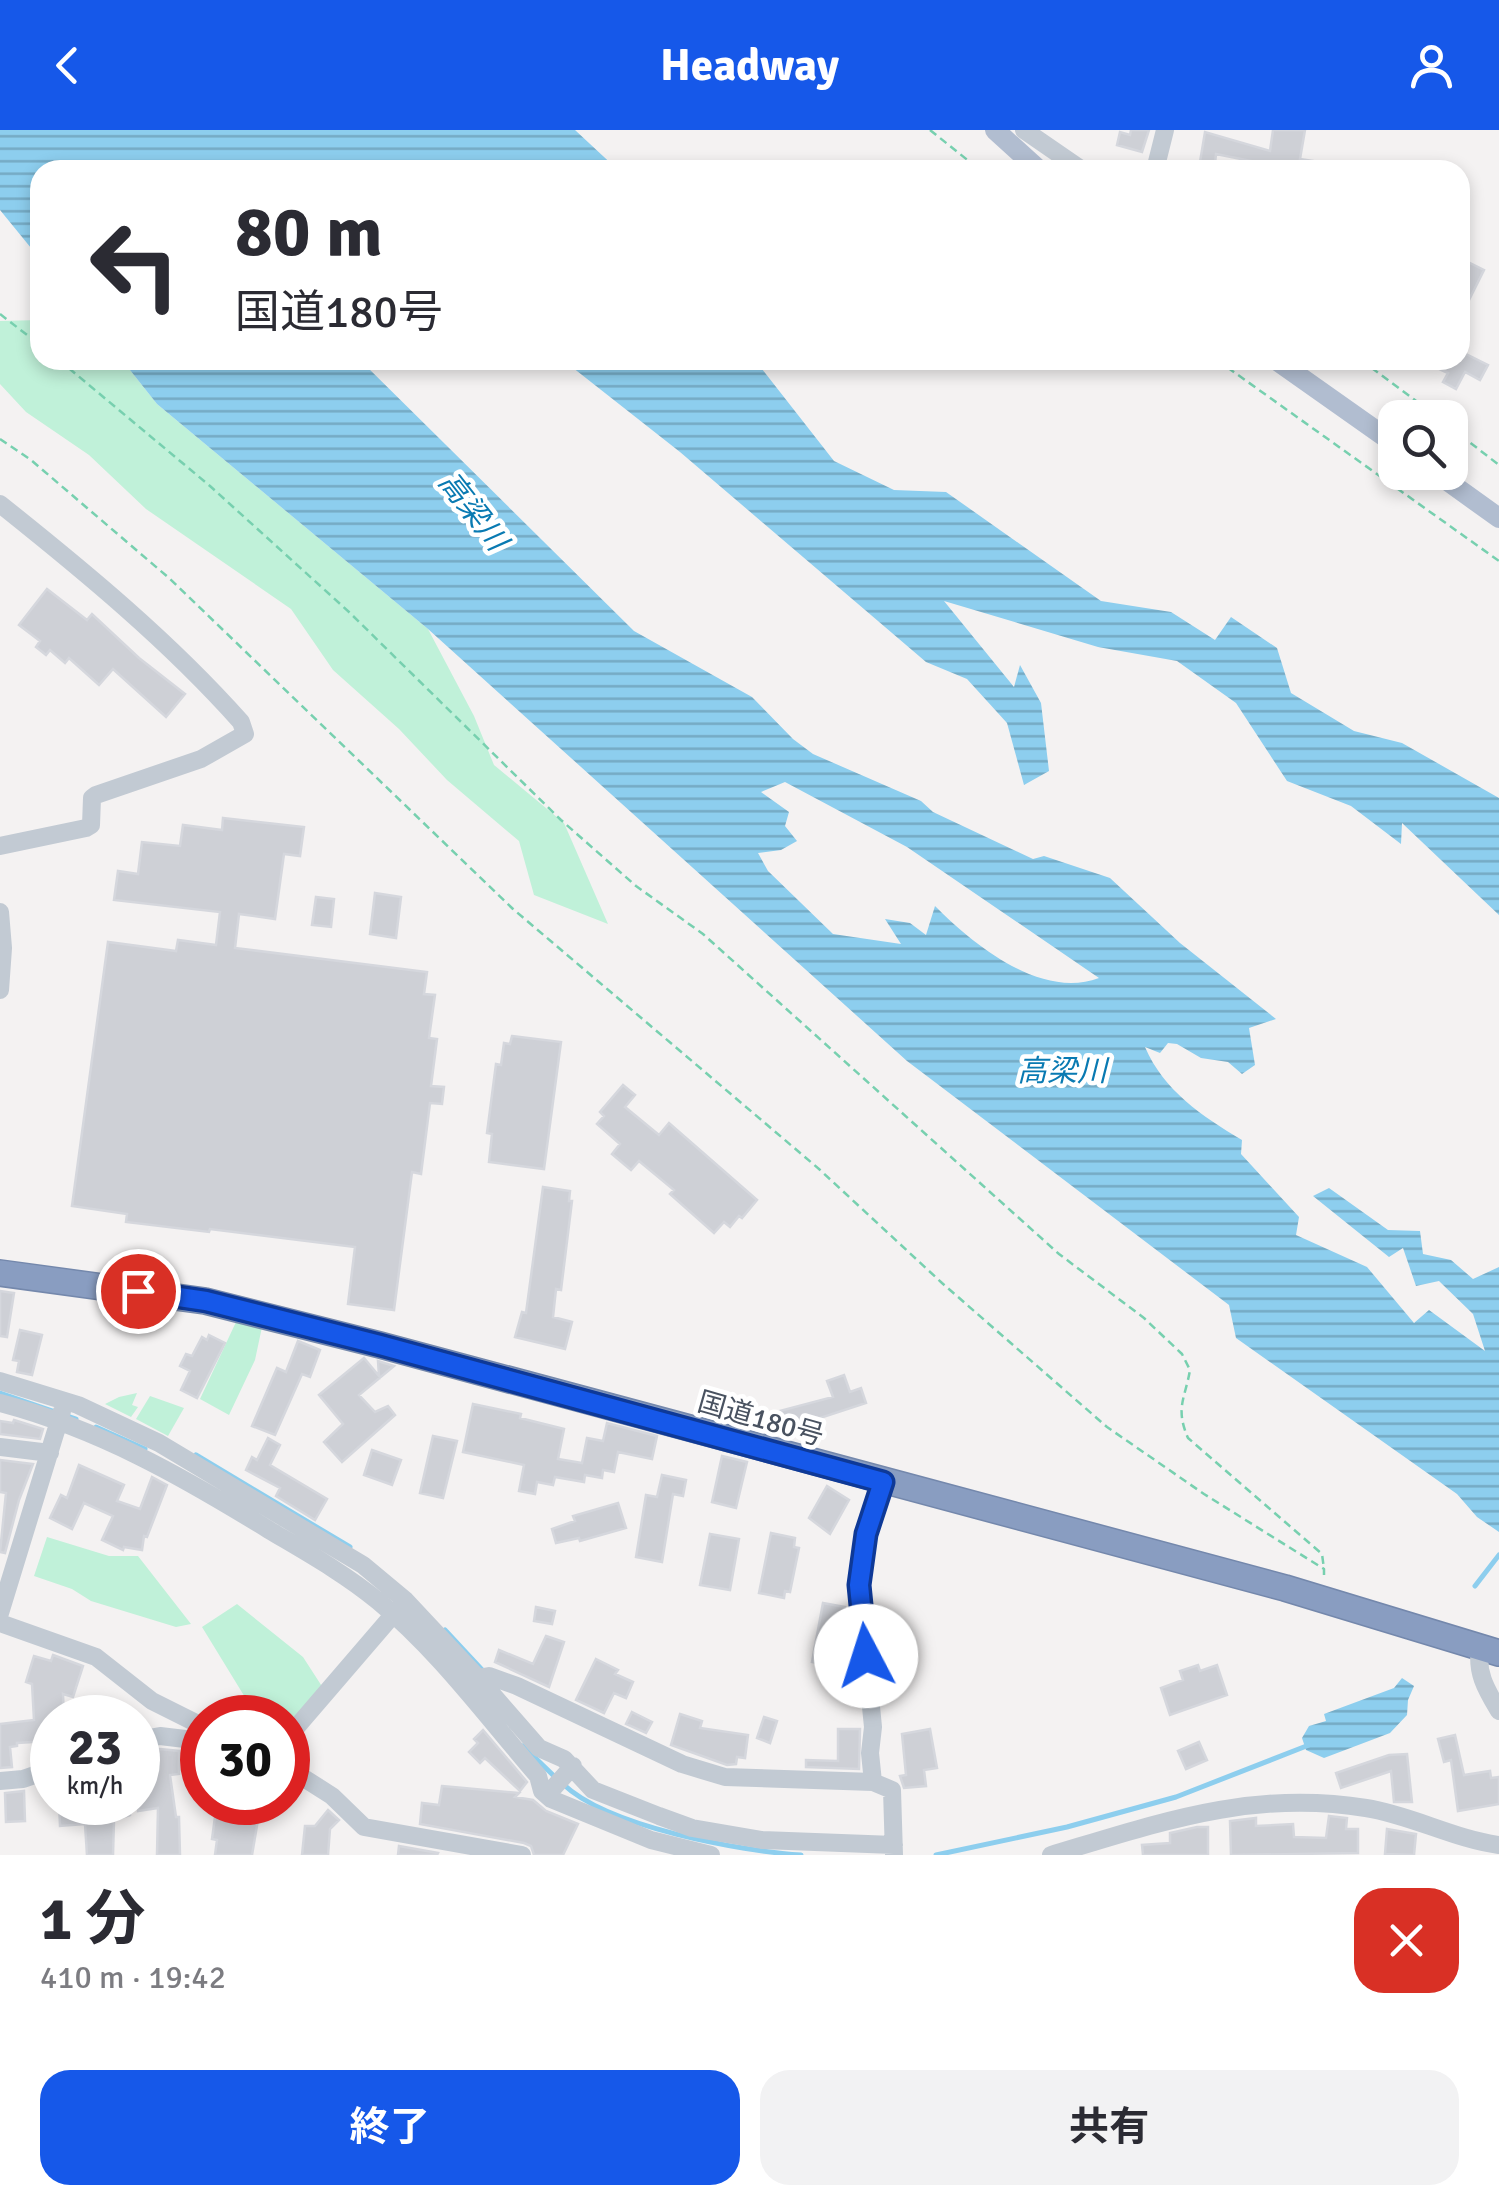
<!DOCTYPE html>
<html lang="ja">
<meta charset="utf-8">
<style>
:root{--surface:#fff;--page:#f2f2f3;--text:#2b2b33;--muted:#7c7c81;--accent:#1658e9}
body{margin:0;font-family:Signika,"Noto Sans JP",sans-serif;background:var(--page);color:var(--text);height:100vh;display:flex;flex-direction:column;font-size:38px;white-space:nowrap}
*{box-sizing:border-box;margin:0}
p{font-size:32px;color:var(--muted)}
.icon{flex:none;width:55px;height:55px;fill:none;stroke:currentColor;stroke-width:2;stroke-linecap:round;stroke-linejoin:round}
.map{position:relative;height:1725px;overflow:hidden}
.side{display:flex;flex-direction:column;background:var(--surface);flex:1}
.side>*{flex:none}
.hud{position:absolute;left:30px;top:30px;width:1440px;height:210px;border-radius:30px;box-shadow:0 5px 15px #0003;background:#fff;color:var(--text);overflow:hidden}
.buttons{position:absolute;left:1378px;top:270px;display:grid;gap:20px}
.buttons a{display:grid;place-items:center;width:90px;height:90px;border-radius:20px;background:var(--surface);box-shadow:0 5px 15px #0003;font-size:50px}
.speed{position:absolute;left:30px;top:1565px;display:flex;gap:20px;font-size:50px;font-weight:700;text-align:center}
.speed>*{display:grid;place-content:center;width:130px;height:130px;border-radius:50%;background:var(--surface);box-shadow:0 5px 15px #0003;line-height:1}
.speed small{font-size:25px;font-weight:400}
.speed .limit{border:15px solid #d22;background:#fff;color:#111}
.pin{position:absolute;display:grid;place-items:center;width:85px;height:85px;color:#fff;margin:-42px;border:5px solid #fff;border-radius:50%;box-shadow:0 2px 10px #0007}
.me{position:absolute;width:110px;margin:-55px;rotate:355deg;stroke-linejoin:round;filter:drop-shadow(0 0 8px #0008)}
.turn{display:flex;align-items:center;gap:35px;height:210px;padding:0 40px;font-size:45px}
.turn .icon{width:130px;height:130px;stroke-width:2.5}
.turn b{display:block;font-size:70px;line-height:85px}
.round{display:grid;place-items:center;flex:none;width:105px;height:105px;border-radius:30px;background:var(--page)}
.headline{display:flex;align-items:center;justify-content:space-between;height:170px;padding:0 40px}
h1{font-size:60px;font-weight:700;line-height:75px}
.cta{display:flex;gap:20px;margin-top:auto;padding:20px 40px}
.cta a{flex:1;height:115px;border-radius:30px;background:var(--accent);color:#fff;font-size:40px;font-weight:700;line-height:115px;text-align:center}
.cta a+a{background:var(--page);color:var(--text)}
header{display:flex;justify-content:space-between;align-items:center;height:130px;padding:0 40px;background:var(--accent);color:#fff;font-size:45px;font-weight:700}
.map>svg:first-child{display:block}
.green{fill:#c0f1d9}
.water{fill:url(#water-rules);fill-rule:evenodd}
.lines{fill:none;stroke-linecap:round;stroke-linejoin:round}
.stream{stroke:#8dceee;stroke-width:5}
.building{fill:#ced0d6;stroke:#d5d7dd;stroke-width:2.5}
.highway-casing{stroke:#7488ac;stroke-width:28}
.path{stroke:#77d0af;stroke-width:2.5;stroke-dasharray:8 5;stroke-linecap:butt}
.minor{stroke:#c2cad3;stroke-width:18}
.major{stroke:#b1bdd0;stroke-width:20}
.highway{stroke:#899dc1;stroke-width:25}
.route-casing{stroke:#0e3997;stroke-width:25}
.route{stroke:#1658e9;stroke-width:18}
.labels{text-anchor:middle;stroke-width:9;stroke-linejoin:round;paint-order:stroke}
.street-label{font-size:28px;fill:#495260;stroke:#fff}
.water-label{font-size:30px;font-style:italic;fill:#097ab2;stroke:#fff}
</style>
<header><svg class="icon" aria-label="back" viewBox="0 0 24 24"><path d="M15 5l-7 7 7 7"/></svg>Headway<svg class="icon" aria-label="person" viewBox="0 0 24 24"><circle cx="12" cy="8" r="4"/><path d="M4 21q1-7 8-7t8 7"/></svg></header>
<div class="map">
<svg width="1499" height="1725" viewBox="0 0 1499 1725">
<defs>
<pattern id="water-rules" width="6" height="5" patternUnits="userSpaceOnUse" patternTransform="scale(2.5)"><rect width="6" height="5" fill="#8dceee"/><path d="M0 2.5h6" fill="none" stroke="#75aac4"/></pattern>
</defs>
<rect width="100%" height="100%" fill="#f4f2f2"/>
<path class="green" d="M 40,190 L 40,230 L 122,230 L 157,274 L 428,499 L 474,586 L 494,635 L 564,693 L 608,794 L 534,765 L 519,711 L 447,650 L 399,599 L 333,540 L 291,479 L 146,379 L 89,325 L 26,282 L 0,254 L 0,191 Z
M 236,1192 L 262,1197 L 255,1230 L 229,1285 L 200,1269 Z
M 137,1263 L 132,1275 L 138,1277 L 131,1287 L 105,1274 L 119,1267 Z
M 150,1266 L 184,1278 L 168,1306 L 136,1289 Z
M 47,1407 L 109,1426 L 138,1426 L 191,1494 L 176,1497 L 91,1471 L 72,1459 L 34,1446 Z
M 237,1474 L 303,1527 L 325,1561 L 288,1601 L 288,1588 L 257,1587 L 202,1497 Z"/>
<path class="water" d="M 0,0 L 575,0 L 618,40 L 40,40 L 40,129 L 0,80 Z
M 122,230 L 360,230 L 634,501 L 752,567 L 793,609 L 813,624 L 921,671 L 933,682 L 1033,729 L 1044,726 L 1110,748 L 1180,813 L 1276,889 L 1249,898 L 1255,935 L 1242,944 L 1228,932 L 1201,928 L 1177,914 L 1168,913 L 1160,923 L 1145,917 C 1164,961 1202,986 1242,1010 L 1241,1024 L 1299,1087 L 1296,1105 L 1367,1137 L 1414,1193 L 1429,1180 L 1485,1221 L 1473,1184 L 1439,1151 L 1416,1156 L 1403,1118 L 1389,1127 L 1313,1066 L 1329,1058 L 1388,1100 L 1420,1101 L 1423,1124 L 1451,1130 L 1473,1149 L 1499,1137 L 1499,1402 L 1477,1387 L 1457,1364 L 1236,1208 L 1229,1175 L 907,931 L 428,499 L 157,274 ZM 785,652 L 907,717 L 1099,848 C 1041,870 974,815 935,776 L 926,805 L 910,793 L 885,789 L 901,814 L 833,804 L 768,741 L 758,723 L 781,720 L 797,711 L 785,696 L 789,682 L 761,662 Z
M 563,230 L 755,230 L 834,331 L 894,360 L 946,362 L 1101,471 L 1171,482 L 1215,510 L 1231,487 L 1277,518 L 1291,563 L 1354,601 L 1402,613 L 1499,668 L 1499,785 L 1402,693 L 1401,714 L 1351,676 L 1287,651 L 1236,573 L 1177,531 L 1098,517 L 944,471 L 1014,557 L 1020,535 L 1041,573 L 1049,641 L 1024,655 L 1007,593 L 967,549 L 926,532 L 680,322 Z
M 1402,1548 L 1414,1556 L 1408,1570 L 1407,1585 L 1390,1603 L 1324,1628 L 1306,1620 L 1302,1608 L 1309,1596 L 1326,1591 L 1324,1584 L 1394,1558 Z"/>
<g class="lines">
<path class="stream" d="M 0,1263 L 76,1289
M 96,1297 L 145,1319
M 196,1325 L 350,1417
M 1475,1456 L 1499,1425
M 445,1500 L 485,1543
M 523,1616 L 555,1647
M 563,1654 C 608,1697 740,1721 801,1725
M 936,1725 L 1067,1697 L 1176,1667 L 1309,1615"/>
</g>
<path class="building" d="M 1131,0 L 1149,0 L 1142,22 L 1117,15 L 1120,2 L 1130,5 Z
M 1273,0 L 1305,0 L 1300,29 L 1326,33 L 1325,40 L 1266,37 L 1266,34 L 1216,24 L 1215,34 L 1200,32 L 1205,2 L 1270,21 Z
M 1460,128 L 1484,140 L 1460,188 Z
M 1460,221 L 1488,235 L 1480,250 L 1465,242 L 1456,259 L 1443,252 L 1448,243 L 1420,230 L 1460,230 Z
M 47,459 L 87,490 L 92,484 L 139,528 L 185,564 L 166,587 L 113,539 L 99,555 L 69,528 L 65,533 L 50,520 L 46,525 L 36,517 L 40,511 L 19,495 Z
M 223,688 L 304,697 L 300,726 L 284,724 L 275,789 L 239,784 L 235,818 L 427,842 L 424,864 L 435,865 L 429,908 L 437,909 L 431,956 L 444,957 L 442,974 L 430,973 L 421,1044 L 412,1042 L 394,1180 L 348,1174 L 355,1117 L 210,1099 L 209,1102 L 126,1092 L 127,1084 L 72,1076 L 108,812 L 176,821 L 178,810 L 216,815 L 220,782 L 114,770 L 118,741 L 138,744 L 142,712 L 180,716 L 183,695 L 222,700 Z
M 375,763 L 401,767 L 396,808 L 370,804 Z
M 316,767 L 334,769 L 331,797 L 312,795 Z
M 512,906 L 561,912 L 544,1039 L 489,1032 L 492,1004 L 487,1003 L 496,934 L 501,935 L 504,913 L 510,914 Z
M 623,955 L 635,965 L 625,977 L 659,1005 L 669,993 L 757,1070 L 742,1088 L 739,1086 L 730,1097 L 724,1092 L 714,1103 L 670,1064 L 674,1060 L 639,1031 L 631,1040 L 612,1024 L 620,1014 L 597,994 L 604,986 L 600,982 Z
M 543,1057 L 570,1061 L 569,1071 L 572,1071 L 561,1160 L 556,1159 L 553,1187 L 572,1192 L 565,1219 L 515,1207 L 522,1182 L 526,1183 Z
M 0,1161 L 14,1163 L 7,1207 L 0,1206 Z
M 20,1200 L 42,1205 L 32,1245 L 17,1242 L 19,1231 L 13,1230 Z
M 209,1205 L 225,1213 L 197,1268 L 181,1260 L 190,1241 L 180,1236 L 186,1224 L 192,1226 L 202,1207 L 207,1210 Z
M 298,1211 L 320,1220 L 310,1247 L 302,1244 L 275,1305 L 252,1296 L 277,1238 L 286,1242 Z
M 364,1228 L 379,1246 L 378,1231 L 394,1236 L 359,1265 L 375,1282 L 388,1276 L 395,1285 L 342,1332 L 324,1312 L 343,1294 L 319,1265 Z
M 844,1245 L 850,1262 L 861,1258 L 866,1273 L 802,1294 L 801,1290 L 773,1299 L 768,1284 L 833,1267 L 827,1251 Z
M 473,1274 L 521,1284 L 520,1288 L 564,1299 L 558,1329 L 582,1333 L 587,1308 L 603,1311 L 607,1293 L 657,1306 L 652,1329 L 618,1322 L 614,1342 L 603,1340 L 602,1348 L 585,1345 L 584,1352 L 555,1347 L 553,1355 L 537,1352 L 535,1364 L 519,1361 L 524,1335 L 463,1322 Z
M 14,1290 L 43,1299 L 40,1309 L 0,1304 L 0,1291 L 13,1293 Z
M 433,1306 L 457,1311 L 443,1368 L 420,1363 Z
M 268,1308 L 280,1315 L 270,1335 L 327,1369 L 315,1390 L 276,1366 L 280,1358 L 246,1340 L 252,1327 L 257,1330 Z
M 372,1320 L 401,1330 L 392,1355 L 364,1345 Z
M 722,1326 L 747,1332 L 736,1378 L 712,1372 Z
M 0,1330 L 33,1334 L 19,1370 L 5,1423 L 0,1422 L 6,1363 L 0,1362 Z
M 79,1335 L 124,1355 L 117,1371 L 140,1379 L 152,1347 L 167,1355 L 147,1407 L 144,1406 L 142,1420 L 124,1417 L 123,1420 L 102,1410 L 113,1386 L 84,1373 L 72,1399 L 50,1388 L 61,1365 L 67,1368 Z
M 662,1345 L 686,1350 L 683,1366 L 673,1364 L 662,1432 L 636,1427 L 646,1365 L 657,1367 Z
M 827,1356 L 849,1370 L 830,1404 L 809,1388 Z
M 618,1373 L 626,1398 L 580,1411 L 579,1408 L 556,1413 L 552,1399 L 575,1391 L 573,1386 Z
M 771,1403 L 795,1408 L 794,1417 L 799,1418 L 790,1462 L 785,1461 L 784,1468 L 759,1463 Z
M 710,1404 L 739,1409 L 730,1460 L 700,1455 Z
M 823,1473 L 845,1477 L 834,1536 L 812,1532 Z
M 536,1477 L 555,1481 L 552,1494 L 534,1491 Z
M 546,1506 L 564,1512 L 549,1557 L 495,1532 L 499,1520 L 533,1534 Z
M 53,1525 L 83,1536 L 73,1567 L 63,1564 L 64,1587 L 52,1588 L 52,1606 L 48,1606 L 48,1611 L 17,1613 L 17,1616 L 10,1617 L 12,1637 L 0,1638 L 0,1594 L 34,1590 L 32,1554 L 26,1552 L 34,1526 L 51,1531 Z
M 596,1529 L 618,1540 L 615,1544 L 633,1552 L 626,1568 L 614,1563 L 604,1583 L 576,1570 Z
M 1198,1535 L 1200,1541 L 1217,1535 L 1227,1565 L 1170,1585 L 1161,1558 L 1183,1550 L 1180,1541 Z
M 632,1582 L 652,1592 L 646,1603 L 626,1594 Z
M 680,1584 L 702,1591 L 700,1598 L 748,1605 L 745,1628 L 737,1627 L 736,1634 L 727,1635 L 671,1615 Z
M 764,1587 L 777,1591 L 770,1613 L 757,1608 Z
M 838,1599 L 860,1599 L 859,1639 L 806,1637 L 806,1630 L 838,1631 Z
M 930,1599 L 937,1638 L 924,1640 L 926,1656 L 904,1658 L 900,1646 L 906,1645 L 902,1604 Z
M 483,1600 L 527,1652 L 520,1661 L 485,1628 L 480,1633 L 469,1622 L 478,1613 L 474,1609 Z
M 1455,1605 L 1464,1645 L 1490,1641 L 1491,1648 L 1499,1647 L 1499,1674 L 1458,1681 L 1451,1630 L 1444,1632 L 1438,1609 Z
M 1199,1612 L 1207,1630 L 1186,1639 L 1178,1621 Z
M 160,1619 L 179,1621 L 179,1644 L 170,1645 L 176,1687 L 179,1687 L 180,1725 L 157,1725 L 158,1678 L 138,1681 L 138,1650 L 154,1646 L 150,1620 Z
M 1407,1624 L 1412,1672 L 1394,1672 L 1391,1641 L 1341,1658 L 1336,1643 L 1389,1625 Z
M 442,1656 L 519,1663 L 515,1667 L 533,1670 L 546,1681 L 578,1694 L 563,1725 L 534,1725 L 531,1716 L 524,1713 L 420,1694 L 422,1673 L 439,1675 Z
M 24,1661 L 25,1691 L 6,1692 L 5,1663 Z
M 59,1672 L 129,1672 L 130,1685 L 114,1690 L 113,1725 L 87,1725 L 85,1694 L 60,1696 Z
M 217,1672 L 261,1672 L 252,1725 L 215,1725 L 217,1710 L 212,1709 Z
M 328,1680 L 339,1690 L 330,1699 L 328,1725 L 302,1725 L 305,1696 L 315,1696 Z
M 1329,1686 L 1347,1688 L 1346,1699 L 1358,1699 L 1358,1723 L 1231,1725 L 1230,1691 L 1256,1688 L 1256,1696 L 1293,1694 L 1294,1707 L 1326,1708 Z
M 1197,1697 L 1208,1697 L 1208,1725 L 1143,1725 L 1142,1715 L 1170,1713 L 1170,1703 Z
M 1387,1699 L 1416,1704 L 1414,1725 L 1385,1724 Z
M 399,1716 L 438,1723 L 437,1725 L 398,1725 Z"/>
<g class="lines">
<defs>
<path id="highway" d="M 0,1143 L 205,1171 L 380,1215 L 1285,1458 L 1499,1523"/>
</defs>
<use href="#highway" class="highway-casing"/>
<path class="path" d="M 930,0 L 980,40
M 0,184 L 40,215
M 59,230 L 210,356 L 349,482 L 561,690 L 636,756 L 703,804 L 1059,1124 L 1144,1188 L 1182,1224 L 1190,1240 C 1185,1269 1175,1278 1188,1308 L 1322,1424 L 1324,1439
M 1217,230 L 1499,431
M 1361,230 L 1439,288
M 1450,297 L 1499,335
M 0,309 L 31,330 L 169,448 L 513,779 L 819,1039 L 942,1153 L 1107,1297 L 1204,1364 L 1324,1439 L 1324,1448"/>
<path class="minor" d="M 1024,0 L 1082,40
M 1155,40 L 1165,0
M 0,374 C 84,441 169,511 241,592 L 245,604 L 201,629 L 96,665 L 92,668 L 91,695 L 86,698 L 0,716
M 0,782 L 3,818 L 0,860
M 0,1251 L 78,1275 L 159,1313 L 363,1435 L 405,1470 L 478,1548 L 489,1546 L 517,1556 L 682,1634 L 725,1647 L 873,1652 L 892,1660 L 894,1725
M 0,1273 C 99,1299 183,1347 269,1400 C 306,1422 344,1443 378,1471 C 438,1520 487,1587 538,1646 L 542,1661 L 551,1669 L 651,1710 L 711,1725
M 0,1317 L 50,1323
M 0,1483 L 62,1281
M 0,1493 L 96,1527 L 152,1571 L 202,1596
M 1480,1517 C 1476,1543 1486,1559 1499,1581
M 478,1548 L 539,1618 L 564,1629 L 593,1660 L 659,1686 L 692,1698 L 762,1710 L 894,1715
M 288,1607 L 398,1479
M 138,1610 L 160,1606 L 202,1611
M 288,1638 L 332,1666 L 364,1697 L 522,1725
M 0,1651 L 23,1649 L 52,1639
M 873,1652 L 870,1623 L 873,1597 L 859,1455 L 866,1404 L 883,1353
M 547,1665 L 573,1636
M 1051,1725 C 1158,1693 1252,1659 1366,1678 C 1411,1685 1454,1709 1499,1715"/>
<path class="major" d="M 995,0 L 1039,40
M 1276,230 L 1395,314
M 1435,342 L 1499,388"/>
<use href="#highway" class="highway"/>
</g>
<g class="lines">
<defs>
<path id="route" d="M 138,1161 L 206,1171 L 380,1215 L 883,1352 L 866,1404 L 859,1455 L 866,1526"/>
</defs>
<use href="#route" class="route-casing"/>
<use href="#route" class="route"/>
</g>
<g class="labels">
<g class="street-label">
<text transform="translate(761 1288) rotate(16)" y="10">国道180号</text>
</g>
<g class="water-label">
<text transform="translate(473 381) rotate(52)" y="10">高梁川</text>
<text x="1062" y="951">高梁川</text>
</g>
</g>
</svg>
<div class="buttons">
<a><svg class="icon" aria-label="search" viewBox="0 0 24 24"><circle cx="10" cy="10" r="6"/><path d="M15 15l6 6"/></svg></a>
</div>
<div class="speed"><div>23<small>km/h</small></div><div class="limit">30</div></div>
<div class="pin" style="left:138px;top:1161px;background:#d93025"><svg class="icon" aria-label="arrive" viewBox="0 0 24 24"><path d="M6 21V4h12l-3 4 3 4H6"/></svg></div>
<svg class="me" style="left:866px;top:1526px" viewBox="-20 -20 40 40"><circle r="19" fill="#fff"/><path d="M0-13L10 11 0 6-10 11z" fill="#1658e9"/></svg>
<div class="hud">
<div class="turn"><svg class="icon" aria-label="left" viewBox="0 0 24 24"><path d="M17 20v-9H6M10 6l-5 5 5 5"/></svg><div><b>80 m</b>国道180号</div></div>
</div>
</div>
<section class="side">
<div class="headline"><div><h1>1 分</h1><p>410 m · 19:42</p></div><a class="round" style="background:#d93025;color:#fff"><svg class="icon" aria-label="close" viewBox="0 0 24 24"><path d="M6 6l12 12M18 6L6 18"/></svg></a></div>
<div class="cta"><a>終了</a><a>共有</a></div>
</section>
